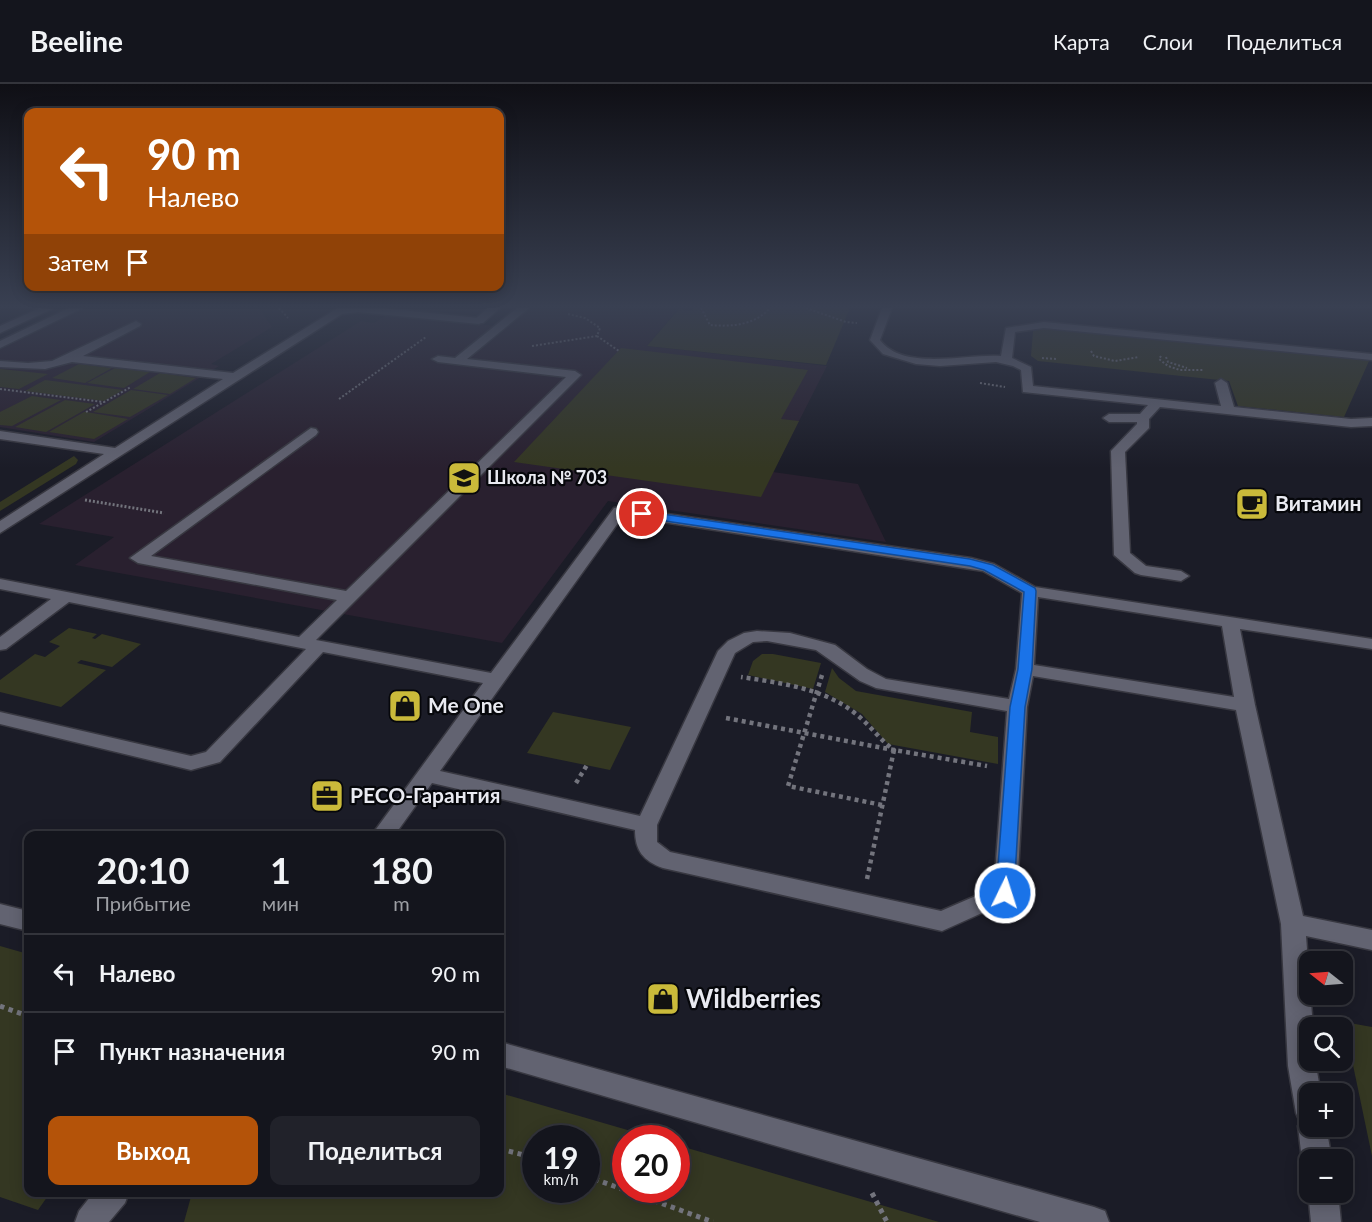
<!DOCTYPE html>
<html lang="ru">
<meta charset="utf-8">
<style>
:root{--surface:#14151d;--page:#21222a;--text:#f1f3f6;--muted:#9d9fa4;--line:#33343b;--accent:#b45309}
body{margin:0;font-family:Lato,sans-serif;background:var(--page);color:var(--text);height:100vh;display:flex;flex-direction:column;font-size:22px;white-space:nowrap}
*{box-sizing:border-box;margin:0}
p{font-size:20px;color:var(--muted)}
.icon{flex:none;width:33px;height:33px;fill:none;stroke:currentColor;stroke-width:2;stroke-linecap:round;stroke-linejoin:round}
.map{position:relative;flex:1;overflow:hidden}
.side{position:absolute;left:24px;top:747px;width:480px;height:366px;display:flex;flex-direction:column;background:var(--surface);border-radius:12px;box-shadow:0 3px 15px #0003,0 0 0 2px var(--line)}
.side>*{flex:none}
.top-card{position:absolute;left:24px;top:24px;width:480px;height:183px;border-radius:12px;box-shadow:0 3px 15px #0003,0 0 0 2px var(--line);background:#b45309;color:#fff;overflow:hidden}
.needle{width:39px;rotate:287deg}
.buttons{position:absolute;left:1299px;top:867px;display:grid;gap:12px}
.buttons a{display:grid;place-items:center;width:54px;height:54px;border-radius:12px;background:var(--surface);box-shadow:0 3px 15px #0003,0 0 0 2px var(--line);font-size:30px}
.speed{position:absolute;left:522px;top:1041px;display:flex;gap:12px;font-size:30px;font-weight:700;text-align:center}
.speed>*{display:grid;place-content:center;width:78px;height:78px;border-radius:50%;background:var(--surface);box-shadow:0 3px 15px #0003,0 0 0 2px var(--line);line-height:1}
.speed small{font-size:15px;font-weight:400}
.speed .limit{border:9px solid #d22;background:#fff;color:#111}
.pin{position:absolute;display:grid;place-items:center;width:51px;height:51px;color:#fff;margin:-26px;border:3px solid #fff;border-radius:50%;box-shadow:0 2px 6px #0007}
.me{position:absolute;width:66px;margin:-33px;rotate:4deg;stroke-linejoin:round;filter:drop-shadow(0 0 4px #0008)}
.turn{display:flex;align-items:center;gap:21px;height:126px;padding:0 24px;font-size:27px}
.turn .icon{width:78px;height:78px;stroke-width:2.5}
.turn b{display:block;font-size:42px;line-height:51px}
.then{display:flex;align-items:center;height:57px;padding:0 24px;background:#0003;gap:12px;font-size:22px}
.eta{display:flex;justify-content:space-evenly;align-items:center;height:102px;text-align:center}
.eta b{font-size:36px;font-weight:700;line-height:42px}
.button{display:flex;gap:12px;margin-top:auto;padding:12px 24px}
.button a{flex:1;height:69px;border-radius:12px;background:var(--accent);color:#fff;font-size:24px;font-weight:700;line-height:69px;text-align:center}
.button a+a{background:var(--page);color:var(--text)}
ul{padding:0;list-style:none}
li{display:flex;align-items:center;gap:18px;height:78px;padding:0 24px;border-top:2px solid var(--line)}
li div{flex:1}
li b{display:block;font-size:22px}
li em{font-style:normal}
header{display:flex;align-items:center;gap:36px;box-sizing:border-box;height:84px;padding:0 30px;background:var(--surface);border-bottom:2px solid var(--line)}
header strong{font-size:28px}
nav{display:flex;gap:33px;margin-inline-start:auto;font-size:21px}
.map>svg:first-child{display:block}
.education{fill:#29202f}
.green{fill:#343722;fill-rule:evenodd}
.lines{fill:none;stroke-linecap:round;stroke-linejoin:round}
.lane-casing{stroke:#383841;stroke-width:3}
.street-casing{stroke:#383841;stroke-width:3}
.path-far3{stroke:#73747d;stroke-width:2;stroke-dasharray:2 2;stroke-linecap:butt}
.path-far2{stroke:#73747d;stroke-width:3;stroke-dasharray:2 2;stroke-linecap:butt}
.path-far1{stroke:#73747d;stroke-width:4.5;stroke-dasharray:4 4;stroke-linecap:butt}
.path{stroke:#73747d;stroke-width:5;stroke-dasharray:4.5 4.5;stroke-linecap:butt}
.lane{fill:#626371;fill-rule:evenodd}
.street{fill:#626371;fill-rule:evenodd}
.route{fill:#1a73e8;stroke:#114b97;stroke-width:1.5}
.labels{text-anchor:middle;stroke-width:4.5;stroke-linejoin:round;paint-order:stroke}
.far-poi-label{font-size:18px;font-weight:bold;fill:#e9eaf1;stroke:#06070b;text-anchor:start}
.poi-label{font-size:21px;font-weight:bold;fill:#e9eaf1;stroke:#06070b;text-anchor:start}
.near-poi-label{font-size:26px;font-weight:bold;fill:#e9eaf1;stroke:#06070b;text-anchor:start}
</style>
<header>
<strong>Beeline</strong>
<nav><a>Карта</a><a>Слои</a><a>Поделиться</a></nav>
</header>
<div class="map">
<svg width="1372" height="1138" viewBox="0 0 1372 1138">
<rect width="100%" height="100%" fill="#1b1c27"/>
<path class="education" d="M 72,224 L 259,224 L 272,243 L 211,280 L 219,282 L 94,358 L 0,343 L 0,257 Z
M 516,224 L 677,226 L 647,262 L 827,282 L 773,388 L 858,400 L 886,458 L 608,417 L 502,559 L 75,481 L 114,453 L 39,440 L 361,237 L 374,239 L 387,231 L 495,242 Z"/>
<path class="green" d="M 693,224 L 850,224 L 826,281 L 647,262 L 679,225 L 691,227 Z
M 1041,244 L 1355,274 L 1369,277 L 1344,333 L 1238,322 L 1229,297 L 1038,277 L 1031,272 L 1033,247 Z
M 621,264 L 808,286 L 781,335 L 799,337 L 761,413 L 514,378 Z
M 79,280 L 112,284 L 85,299 L 52,294 Z
M 115,284 L 150,288 L 124,304 L 87,299 Z
M 0,285 L 1,285 L 48,290 L 19,305 L 0,303 Z
M 160,289 L 196,294 L 170,310 L 133,305 Z
M 45,296 L 123,306 L 104,317 L 25,307 Z
M 131,306 L 168,311 L 130,333 L 93,328 Z
M 32,312 L 61,316 L 12,342 L 0,341 L 0,328 Z
M 65,316 L 95,320 L 46,348 L 15,343 Z
M 84,328 L 86,328 L 128,335 L 94,355 L 49,348 Z
M 74,372 L 78,376 L 76,380 L 0,427 L 0,418 Z
M 69,544 L 97,550 L 92,554 L 95,555 L 102,550 L 141,560 L 112,583 L 81,576 L 77,579 L 106,586 L 61,623 L 0,608 L 0,596 L 35,570 L 45,573 L 60,562 L 49,558 Z
M 762,570 L 773,570 L 821,579 L 813,605 L 748,591 L 753,577 Z
M 832,584 L 839,594 L 856,607 L 972,628 L 970,648 L 998,653 L 998,680 L 888,660 L 862,630 L 825,608 Z
M 553,628 L 631,643 L 610,686 L 527,669 Z
M 0,862 L 28,870 L 28,1108 L 50,1109 L 38,1126 L 0,1113 Z
M 1344,938 L 1372,943 L 1372,1072 Z
M 500,1009 L 655,1054 L 626,1054 L 626,1106 L 676,1106 L 677,1061 L 939,1138 L 184,1138 L 192,1109 L 500,1108 ZM 536,1054 L 586,1054 L 586,1106 L 536,1106 Z"/>
<g class="lines">
<defs>
<path id="lane" d="M 40,224 L 52,225 L 0,249 L 0,242 Z
M 69,224 L 83,224 L 0,264 L 0,257 Z
M 338,224 L 381,224 L 479,234 L 484,237 L 479,240 L 358,228 L 342,230 L 0,449 L 0,437 L 104,370 L 0,355 L 0,347 L 115,364 L 223,295 L 72,278 L 45,285 L 0,283 L 0,277 L 28,279 L 52,277 L 136,237 L 141,240 L 140,242 L 83,272 L 233,289 Z
M 517,224 L 529,224 L 467,275 L 575,287 L 581,291 L 316,556 L 491,589 L 614,424 L 619,423 L 971,474 L 994,480 L 1035,503 L 1372,555 L 1372,565 L 1240,545 L 1255,621 L 1303,832 L 1372,846 L 1372,866 L 1306,852 L 1313,944 L 1310,944 L 1310,976 L 1315,976 L 1321,1010 L 1310,1010 L 1310,1042 L 1326,1042 L 1332,1076 L 1310,1076 L 1310,1087 L 1307,1086 L 1302,1076 L 1298,1042 L 1300,1038 L 1296,1029 L 1288,982 L 1281,840 L 1236,626 L 1033,592 L 1027,623 L 1017,809 L 1013,815 L 942,847 L 663,784 C 643,777 635,766 635,746 L 432,699 L 394,752 L 371,752 L 483,599 L 323,568 L 220,678 L 191,686 L 0,640 L 0,628 L 191,672 L 206,668 L 306,565 L 69,518 L 6,565 L 0,566 L 0,553 L 51,515 L 0,505 L 0,495 L 299,553 L 337,516 L 138,479 L 130,474 L 311,344 L 316,345 L 318,348 L 316,351 L 151,472 L 346,507 L 566,293 L 438,278 L 432,275 L 438,272 L 455,274 ZM 623,432 L 983,487 L 1022,509 L 1016,585 L 1009,615 L 886,595 L 867,585 L 835,561 L 790,549 L 757,547 L 744,549 L 728,557 L 718,567 L 640,732 L 440,687 ZM 1038,513 L 1222,542 L 1234,613 L 1034,581 ZM 767,557 L 816,566 L 860,597 L 876,604 L 1007,627 L 994,804 L 941,827 L 670,768 L 657,758 L 657,741 L 735,569 L 753,558 Z
M 882,224 L 892,224 L 880,256 C 904,288 968,269 1001,272 L 1006,244 L 1044,238 L 1372,270 L 1372,276 L 1044,244 L 1015,248 L 1012,274 L 1031,283 L 1033,302 L 1221,322 L 1215,299 L 1221,295 L 1227,299 L 1234,323 L 1351,335 L 1372,334 L 1372,342 L 1351,343 L 1160,323 L 1149,335 L 1149,344 L 1125,368 L 1130,469 L 1146,482 L 1181,487 L 1189,492 L 1181,497 L 1141,491 L 1135,489 L 1114,471 L 1111,367 L 1137,340 L 1137,338 L 1109,338 L 1103,334 L 1109,330 L 1140,330 L 1148,321 L 1023,308 L 1021,286 L 1013,282 L 996,278 L 940,282 L 916,280 L 883,270 L 870,256 Z
M 0,820 L 28,827 L 28,847 L 0,840 Z
M 500,958 L 1094,1123 L 1105,1127 L 1109,1138 L 1040,1138 L 500,982 Z
M 1310,1104 L 1310,1108 L 1338,1108 L 1341,1138 L 1311,1138 L 1308,1108 Z
M 94,1108 L 129,1108 L 125,1119 L 109,1138 L 75,1138 L 79,1127 Z"/>
<path id="street" d="M 488,224 L 500,224 L 483,239 L 475,239 L 475,235 Z"/>
</defs>
<use href="#lane" class="lane-casing"/>
<use href="#street" class="street-casing"/>
<path class="path-far3" d="M 279,224 L 288,234
M 701,224 L 710,241 C 732,243 755,241 770,224
M 806,224 L 846,238 L 857,239
M 568,230 L 585,234 L 600,244 L 597,252 L 619,267
M 532,262 L 597,252
M 1091,267 L 1094,272 L 1115,277 L 1139,273
M 1161,272 L 1159,275 L 1168,282 L 1180,286 L 1204,286
M 1166,273 L 1168,278 L 1187,284
M 1042,274 L 1056,275
M 980,299 L 1005,303
M 0,305 L 104,318
M 339,315 L 426,253
M 86,328 L 131,303"/>
<path class="path-far2" d="M 85,416 L 164,429"/>
<path class="path-far1" d="M 822,591 L 788,702 L 882,721
M 726,634 L 894,666 C 880,656 870,641 856,630 C 824,604 780,599 741,593
M 576,699 L 587,681
M 867,795 L 894,666 L 987,682"/>
<path class="path" d="M 0,922 L 28,932
M 500,1065 L 536,1074
M 586,1092 L 713,1138
M 872,1109 L 887,1138"/>
<use href="#lane" class="lane"/>
<use href="#street" class="street"/>
</g>
<linearGradient id="sky" x2="0" y2="1"><stop stop-color="#0f0f15"/><stop offset="0.58" stop-color="#394052"/><stop offset="1" stop-color="#394052" stop-opacity="0"/></linearGradient>
<rect width="1372" height="384" fill="url(#sky)"/>
<path class="route" d="M 642,427 L 970,475 L 993,481 L 1035,504 L 1036,507 L 1032,585 L 1025,623 L 1014,809 L 1011,814 L 1005,816 L 999,814 L 996,809 L 1010,623 L 1018,585 L 1024,508 L 984,486 L 970,482 L 638,433 L 638,428 Z"/>
<defs>
<symbol id="school-square" viewBox="-11 -11 22 22"><rect x="-9" y="-9" width="18" height="18" rx="4" fill="#caba3a" stroke="#06070b"/><path d="M0-5L7-2L0 1L-7-2ZM-4 1L0 2.5L4 1V4Q0 6-4 4Z" fill="#111"/></symbol>
<symbol id="cafe-square" viewBox="-11 -11 22 22"><rect x="-9" y="-9" width="18" height="18" rx="4" fill="#caba3a" stroke="#06070b"/><path d="M-5.5-4.5H6V0H3Q3 3.5 0 3.5H-2.5Q-5.5 3.5-5.5 0ZM3-3.2v2h1.7v-2ZM-6 4.5H4V6H-6Z" fill="#111"/></symbol>
<symbol id="shop-square" viewBox="-11 -11 22 22"><rect x="-9" y="-9" width="18" height="18" rx="4" fill="#caba3a" stroke="#06070b"/><path d="M-5-2.5h2.3a2.7 3.5 0 0 1 5.4 0H5L5.5 6h-11ZM-1.5-2.5h3a1.5 2.3 0 0 0-3 0Z" fill="#111"/></symbol>
<symbol id="office-square" viewBox="-11 -11 22 22"><rect x="-9" y="-9" width="18" height="18" rx="4" fill="#caba3a" stroke="#06070b"/><path d="M-6-3h4V-5.5h4V-3h4V5H-6ZM-1-4.5V-3h2v-1.5ZM-6 0V1H6V0Z" fill="#111"/></symbol>
</defs>
<g fill-rule="evenodd">
<use href="#school-square" x="445" y="375" width="38" height="38"/>
<use href="#cafe-square" x="1233" y="401" width="38" height="38"/>
<use href="#shop-square" x="386" y="603" width="38" height="38"/>
<use href="#office-square" x="308" y="693" width="38" height="38"/>
<use href="#shop-square" x="644" y="896" width="38" height="38"/>
</g>
<g class="labels">
<g class="far-poi-label">
<text x="487" y="400">Школа № 703</text>
</g>
<g class="poi-label">
<text x="1275" y="427">Витамин</text>
<text x="428" y="629">Me One</text>
<text x="350" y="719">РЕСО-Гарантия</text>
</g>
<g class="near-poi-label">
<text x="686" y="924">Wildberries</text>
</g>
</g>
</svg>
<div class="buttons">
<a><svg class="needle" viewBox="-14 -14 28 28"><path d="M0-13l5 13h-10z" fill="#e53935"/><path d="M0 13l5-13h-10z" fill="#9d9fa4"/></svg></a>
<a><svg class="icon" aria-label="search" viewBox="0 0 24 24"><circle cx="10" cy="10" r="6"/><path d="M15 15l6 6"/></svg></a>
<a>+</a>
<a>−</a>
</div>
<div class="speed"><div>19<small>km/h</small></div><div class="limit">20</div></div>
<div class="pin" style="left:642px;top:430px;background:#d93025"><svg class="icon" aria-label="arrive" viewBox="0 0 24 24"><path d="M6 21V4h12l-3 4 3 4H6"/></svg></div>
<svg class="me" style="left:1005px;top:809px" viewBox="-20 -20 40 40"><circle r="17" fill="#1a73e8" stroke="#fff" stroke-width="3"/><path d="M0-11L8 9 0 5-8 9z" fill="#fff"/></svg>
<div class="top-card">
<div class="turn"><svg class="icon" aria-label="left" viewBox="0 0 24 24"><path d="M17 20v-9H6M10 6l-5 5 5 5"/></svg><div><b>90 m</b>Налево</div></div>
<div class="then">Затем<svg class="icon" aria-label="arrive" viewBox="0 0 24 24"><path d="M6 21V4h12l-3 4 3 4H6"/></svg></div>
</div>
<section class="side">
<div class="eta">
<div><b>20:10</b><p>Прибытие</p></div>
<div><b>1</b><p>мин</p></div>
<div><b>180</b><p>m</p></div>
</div>
<ul>
<li><svg class="icon" aria-label="left" viewBox="0 0 24 24"><path d="M17 20v-9H6M10 6l-5 5 5 5"/></svg><div><b>Налево</b></div><em>90 m</em></li>
<li><svg class="icon" aria-label="arrive" viewBox="0 0 24 24"><path d="M6 21V4h12l-3 4 3 4H6"/></svg><div><b>Пункт назначения</b></div><em>90 m</em></li>
</ul>
<div class="button"><a>Выход</a><a>Поделиться</a></div>
</section>
</div>
